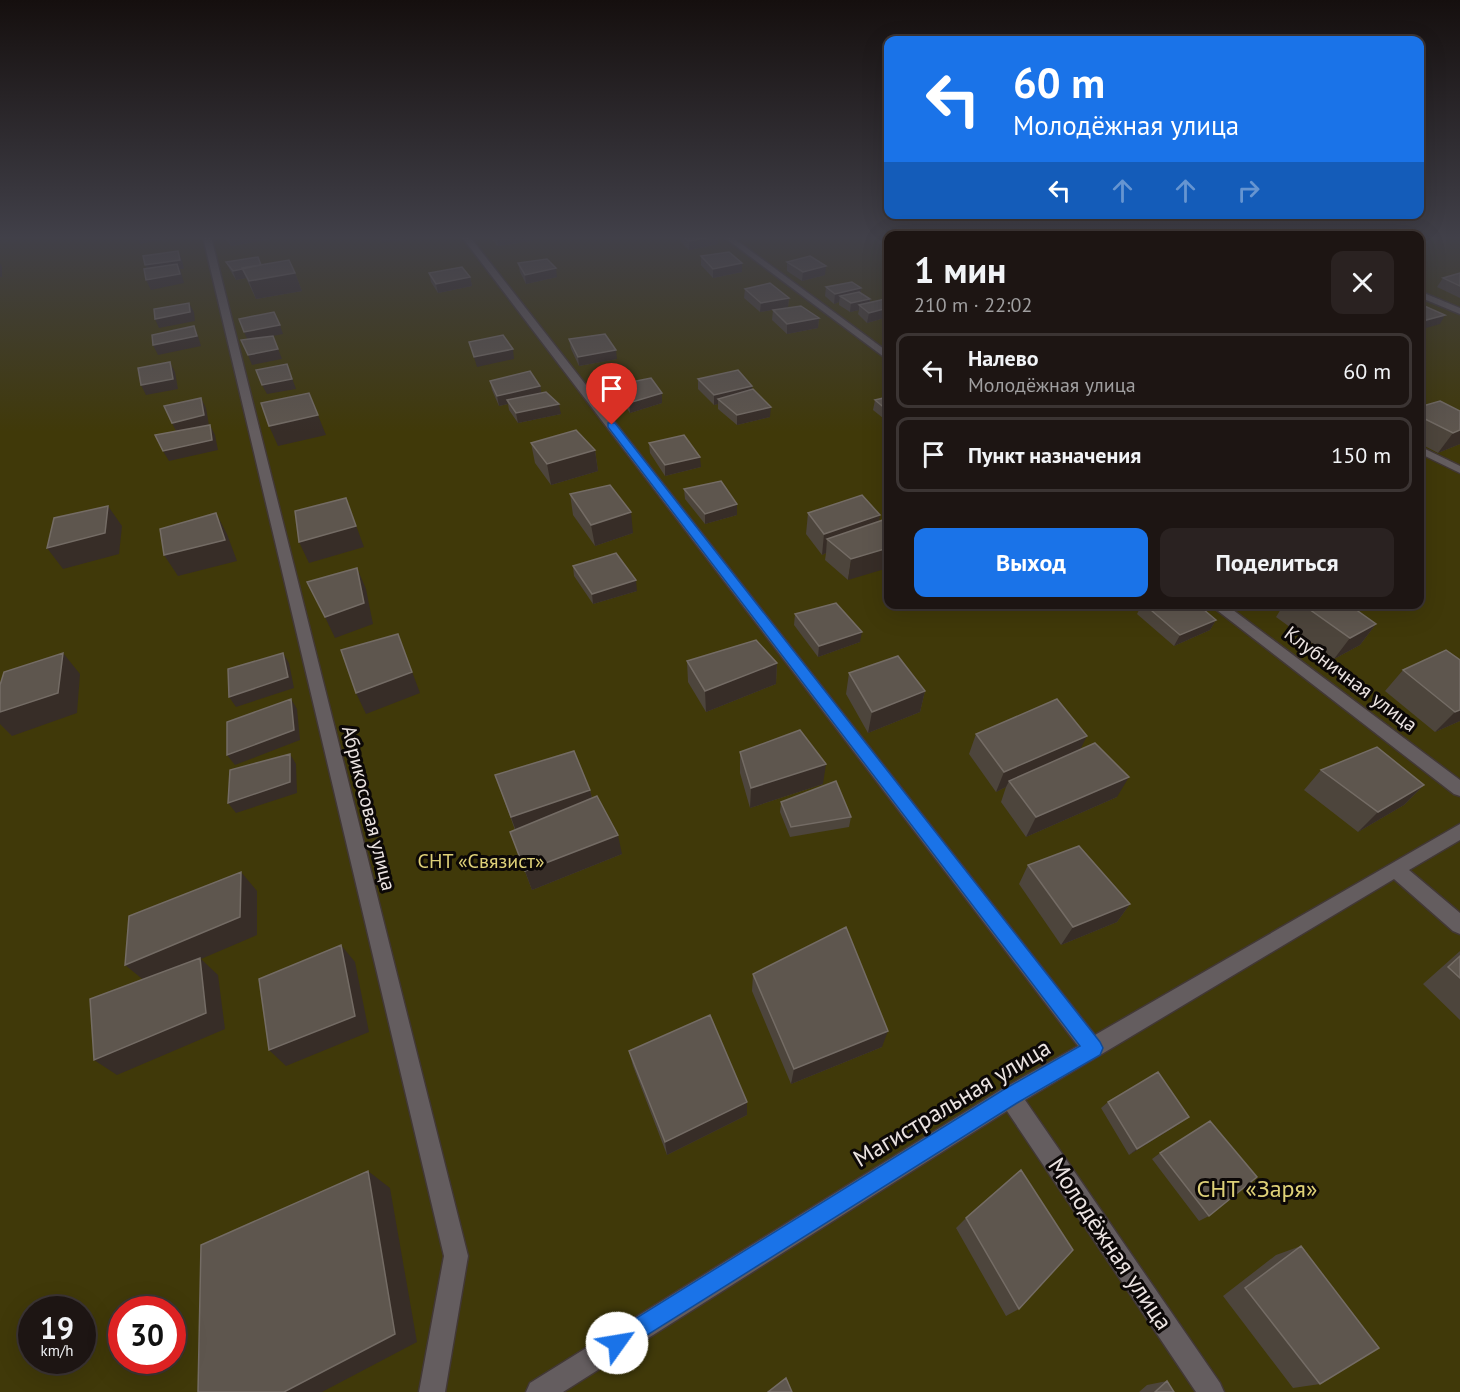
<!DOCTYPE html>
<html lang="ru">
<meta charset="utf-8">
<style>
:root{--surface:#1d1513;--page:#2a2221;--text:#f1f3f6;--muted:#a09fa0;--line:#3b3433;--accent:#1a73e8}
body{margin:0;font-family:"PT Sans",sans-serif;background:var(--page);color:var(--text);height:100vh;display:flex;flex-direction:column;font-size:22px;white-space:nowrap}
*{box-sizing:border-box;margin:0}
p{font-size:20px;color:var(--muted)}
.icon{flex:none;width:33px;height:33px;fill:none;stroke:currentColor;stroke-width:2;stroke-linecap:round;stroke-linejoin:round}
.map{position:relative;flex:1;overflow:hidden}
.drawer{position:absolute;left:884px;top:231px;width:540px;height:378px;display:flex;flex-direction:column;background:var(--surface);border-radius:12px;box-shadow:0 6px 24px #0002,0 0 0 2px var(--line)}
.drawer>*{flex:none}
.banner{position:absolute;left:884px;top:36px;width:540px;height:183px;border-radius:12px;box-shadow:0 6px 24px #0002,0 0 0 2px var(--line);background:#1a73e8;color:#fff;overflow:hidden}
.speed{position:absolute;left:18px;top:1296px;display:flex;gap:12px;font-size:30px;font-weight:700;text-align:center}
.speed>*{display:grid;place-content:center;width:78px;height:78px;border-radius:50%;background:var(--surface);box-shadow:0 6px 24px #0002,0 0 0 2px var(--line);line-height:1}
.speed small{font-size:15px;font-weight:400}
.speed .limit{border:9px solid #d22;background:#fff;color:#111}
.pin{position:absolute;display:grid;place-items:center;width:51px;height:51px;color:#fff;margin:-62px -26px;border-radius:50% 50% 50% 0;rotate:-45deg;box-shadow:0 0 6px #0007}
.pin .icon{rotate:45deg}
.me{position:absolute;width:66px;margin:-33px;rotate:58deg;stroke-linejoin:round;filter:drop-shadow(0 0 4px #0008)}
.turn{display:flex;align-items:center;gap:21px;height:126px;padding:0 30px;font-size:27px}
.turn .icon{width:78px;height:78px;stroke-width:2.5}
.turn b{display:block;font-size:42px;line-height:51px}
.lanes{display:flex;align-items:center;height:57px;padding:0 30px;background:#0003;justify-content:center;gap:30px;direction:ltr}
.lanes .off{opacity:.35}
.round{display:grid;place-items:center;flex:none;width:63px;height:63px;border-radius:12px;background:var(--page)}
.head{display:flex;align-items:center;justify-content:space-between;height:102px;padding:0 30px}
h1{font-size:36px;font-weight:700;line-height:45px}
.action{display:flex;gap:12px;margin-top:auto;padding:12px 30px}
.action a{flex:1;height:69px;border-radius:12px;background:var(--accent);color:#fff;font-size:24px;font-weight:700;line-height:69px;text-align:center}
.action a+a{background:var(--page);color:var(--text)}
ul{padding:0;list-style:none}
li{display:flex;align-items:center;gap:18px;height:75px;margin:0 12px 9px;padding:0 18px;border:3px solid var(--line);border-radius:12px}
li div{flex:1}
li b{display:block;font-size:22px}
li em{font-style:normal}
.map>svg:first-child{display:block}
.green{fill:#403909;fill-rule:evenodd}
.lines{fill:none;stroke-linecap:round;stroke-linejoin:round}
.street-casing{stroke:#423835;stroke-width:3}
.street{fill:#645d5f;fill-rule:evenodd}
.wall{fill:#4d453c}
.shaded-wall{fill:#372d27}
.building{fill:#5e564e;stroke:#746c65;stroke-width:1.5}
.route{fill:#1a73e8;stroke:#114b97;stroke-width:1.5}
.labels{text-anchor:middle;stroke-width:6;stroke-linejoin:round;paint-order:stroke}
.street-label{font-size:20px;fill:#ebe3e1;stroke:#0c0807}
.park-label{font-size:20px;fill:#dfd178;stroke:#0c0807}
.near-street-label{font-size:24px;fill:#ebe3e1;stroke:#0c0807}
.near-park-label{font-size:24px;fill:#dfd178;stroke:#0c0807}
</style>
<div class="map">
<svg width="1460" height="1392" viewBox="0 0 1460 1392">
<rect width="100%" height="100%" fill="#271c19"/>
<path class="green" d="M 0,237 L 888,237 L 888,604 L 1419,604 L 1419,237 L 1460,237 L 1460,1392 L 0,1392 ZM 32,1310 L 82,1310 L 82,1360 L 32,1360 ZM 122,1310 L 172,1310 L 172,1360 L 122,1360 Z"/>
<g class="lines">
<defs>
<path id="street" d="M 203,237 L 211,237 L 468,1256 L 445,1392 L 419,1392 L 444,1256 Z
M 462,237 L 470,237 L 1095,1035 L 1460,824 L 1460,840 L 1409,870 L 1460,913 L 1460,934 L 1453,931 L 1394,879 L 1025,1100 L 1220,1383 L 1224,1392 L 1196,1392 L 1007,1111 L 563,1392 L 526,1392 L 530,1383 L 1002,1089 L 1078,1046 Z
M 724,237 L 732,237 L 888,352 L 888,360 Z
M 1419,291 L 1460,308 L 1460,314 L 1419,297 Z
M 1419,446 L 1460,466 L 1460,473 L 1419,453 Z
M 1209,604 L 1225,604 L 1460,780 L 1460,796 L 1454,794 Z"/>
</defs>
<use href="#street" class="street-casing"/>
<use href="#street" class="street"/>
</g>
<path class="wall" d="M 225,237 L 271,237 L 272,239 L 231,246 Z
M 492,237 L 530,237 L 531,241 L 498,246 L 492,239 Z
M 680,237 L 718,237 L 718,244 L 689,250 L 680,241 Z
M 701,256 L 742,263 L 742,272 L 713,278 L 701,265 Z
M 226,262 L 261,265 L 295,273 L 302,291 L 256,299 L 246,278 L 236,280 L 230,270 Z
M 787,262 L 825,275 L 802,281 L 787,271 Z
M 518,263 L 557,277 L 526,284 L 520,272 Z
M 429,273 L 470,277 L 472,286 L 438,293 L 431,282 Z
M 1460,273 L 1460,298 L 1437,287 L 1443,278 Z
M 826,287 L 860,292 L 870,299 L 870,302 L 888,301 L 888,317 L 867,323 L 858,314 L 859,310 L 850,312 L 839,305 L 839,302 L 834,304 L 825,296 Z
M 745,289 L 789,298 L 788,307 L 760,312 L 744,298 Z
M 773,310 L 819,318 L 818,328 L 787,334 L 772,320 Z
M 569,339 L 617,359 L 579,366 L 571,349 Z
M 698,379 L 752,389 L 770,417 L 737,425 L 718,409 L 718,404 L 714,405 L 698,389 Z
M 490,381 L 540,386 L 541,393 L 561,414 L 518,423 L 509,410 L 508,404 L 499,406 L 492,390 Z
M 616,385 L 662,393 L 662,403 L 630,413 L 617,395 Z
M 888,397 L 888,422 L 873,410 L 875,400 Z
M 1440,401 L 1460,444 L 1438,453 L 1419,443 L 1419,404 L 1422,406 Z
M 531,443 L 595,450 L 598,471 L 551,485 L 535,463 Z
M 649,443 L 701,467 L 665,476 L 650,453 Z
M 684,489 L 737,504 L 737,515 L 705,524 L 685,499 Z
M 570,494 L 633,533 L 595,546 L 573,515 Z
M 862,495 L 848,580 L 825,560 L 826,553 L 822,555 L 806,534 L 808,513 Z
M 573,566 L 637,591 L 593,604 L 574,576 Z
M 1142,604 L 1197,604 L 1216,620 L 1210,630 L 1174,646 L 1137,614 Z
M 1258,604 L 1281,604 L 1266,610 Z
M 1284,604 L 1348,604 L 1376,624 L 1360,645 L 1334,659 L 1276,617 Z
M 795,614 L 860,642 L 818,657 L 794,625 Z
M 1446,650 L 1460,721 L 1435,732 L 1385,691 L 1403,670 Z
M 687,661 L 777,663 L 776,684 L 706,712 L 688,682 Z
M 849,673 L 925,691 L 920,712 L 868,733 L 846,694 Z
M 976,734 L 1080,749 L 1117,797 L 1026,837 L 1001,802 L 1006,787 L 996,792 L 969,754 Z
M 740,752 L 823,784 L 750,808 L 740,773 Z
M 1321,770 L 1424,785 L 1404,805 L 1358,832 L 1304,790 Z
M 495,775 L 590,790 L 592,798 L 622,854 L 532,890 L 510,832 L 515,830 Z
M 781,802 L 851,817 L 849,827 L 790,837 L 780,812 Z
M 1028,865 L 1130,904 L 1117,922 L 1061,945 L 1019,884 Z
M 1460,951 L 1460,1020 L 1423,984 Z
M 753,974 L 882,1047 L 791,1084 L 752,991 Z
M 629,1051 L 747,1115 L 667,1155 L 633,1066 Z
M 1108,1102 L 1189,1117 L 1179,1124 L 1129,1155 L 1101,1108 Z
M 1160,1153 L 1209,1216 L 1199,1221 L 1152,1159 Z
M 966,1218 L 1019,1309 L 1006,1316 L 956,1228 Z
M 1301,1246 L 1320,1384 L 1293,1388 L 1223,1296 L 1276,1255 Z
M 1167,1381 L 1174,1392 L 1139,1392 L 1147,1385 Z"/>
<path class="shaded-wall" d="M 136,237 L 170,237 L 170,239 L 140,244 Z
M 228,237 L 271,237 L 272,239 L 231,246 Z
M 380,237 L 409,237 L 410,239 L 382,243 Z
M 502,237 L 530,237 L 531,241 L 498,246 L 497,238 Z
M 711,237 L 718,237 L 718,244 L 689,250 L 689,241 Z
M 178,251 L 182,260 L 184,269 L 180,269 L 184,283 L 151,290 L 146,280 L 149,274 L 145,265 Z
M 0,263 L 2,267 L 2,277 L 0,277 Z
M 742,263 L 742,272 L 713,278 L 713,269 Z
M 826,266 L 825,275 L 802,281 L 803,272 Z
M 556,268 L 557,277 L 526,284 L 525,275 Z
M 242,269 L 246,278 L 236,280 L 233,271 Z
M 295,273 L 302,291 L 256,299 L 249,281 Z
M 470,277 L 472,286 L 438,293 L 436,284 Z
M 861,288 L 860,297 L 840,296 L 839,302 L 834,304 L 835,294 Z
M 789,298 L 788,307 L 760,312 L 761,303 Z
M 870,299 L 869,308 L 859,305 L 859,310 L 850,312 L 851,303 Z
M 189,303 L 194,312 L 195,321 L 159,328 L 155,319 Z
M 888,308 L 888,317 L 867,323 L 869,313 Z
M 1445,315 L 1440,324 L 1419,330 L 1419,322 Z
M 819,318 L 818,328 L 787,334 L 787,324 Z
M 280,325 L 283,334 L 273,336 L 282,359 L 252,365 L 248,355 L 248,341 L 244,332 Z
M 194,326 L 198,336 L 201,346 L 158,355 L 153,345 Z
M 513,349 L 514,359 L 477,367 L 474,357 Z
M 616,350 L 617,359 L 579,366 L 578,357 Z
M 170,362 L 175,372 L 178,389 L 146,395 L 141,385 Z
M 287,364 L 296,389 L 267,394 L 262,385 Z
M 540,386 L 542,396 L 507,400 L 508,404 L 499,406 L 497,396 Z
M 752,386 L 752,396 L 718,399 L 718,404 L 714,405 L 714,395 Z
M 309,393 L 326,435 L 278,446 L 269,426 Z
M 662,393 L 662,403 L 630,413 L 629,403 Z
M 201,398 L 206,408 L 209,425 L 177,433 L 172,423 Z
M 559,404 L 561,414 L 518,423 L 516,413 Z
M 771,407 L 770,417 L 737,425 L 737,415 Z
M 210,425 L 215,435 L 218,450 L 169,461 L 163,451 Z
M 1460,430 L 1460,444 L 1438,453 L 1453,433 Z
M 595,450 L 598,471 L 551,485 L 547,464 Z
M 700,457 L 701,467 L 665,476 L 665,465 Z
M 346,498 L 364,547 L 309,563 L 299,542 Z
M 737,504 L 737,515 L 705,524 L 705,514 Z
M 108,506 L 122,526 L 119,554 L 63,569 L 47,548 Z
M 631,512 L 633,533 L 595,546 L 591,525 Z
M 216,513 L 227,534 L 237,561 L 178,576 L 164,555 Z
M 880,515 L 877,536 L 827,539 L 826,553 L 822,555 L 824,534 Z
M 888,548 L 888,568 L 848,580 L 851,559 Z
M 357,568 L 366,589 L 373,624 L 335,638 L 325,617 Z
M 636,580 L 637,591 L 593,604 L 592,594 Z
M 1270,604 L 1281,604 L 1266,610 Z
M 1216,620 L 1210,630 L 1174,646 L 1180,635 Z
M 1376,624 L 1360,645 L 1334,659 L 1350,638 Z
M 862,632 L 860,642 L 818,657 L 819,646 Z
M 398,634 L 420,693 L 366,714 L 356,693 Z
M 63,653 L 80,674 L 77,713 L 12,736 L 0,724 L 0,712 Z
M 283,653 L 289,663 L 294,688 L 236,707 L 229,697 Z
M 777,663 L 776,684 L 706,712 L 705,691 Z
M 925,691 L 920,712 L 868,733 L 872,712 Z
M 291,699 L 297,709 L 300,740 L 235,765 L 227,755 Z
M 1460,710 L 1460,721 L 1435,732 L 1455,712 Z
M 1087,736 L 1077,756 L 1009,781 L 1006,787 L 996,792 L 1004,772 Z
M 290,754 L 296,764 L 297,793 L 236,813 L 228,803 Z
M 826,764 L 823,784 L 750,808 L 751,788 Z
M 1129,777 L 1117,797 L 1026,837 L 1036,817 Z
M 1424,785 L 1404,805 L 1358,832 L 1378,812 Z
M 590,790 L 595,810 L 518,837 L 511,817 Z
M 618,835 L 622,854 L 532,890 L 525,871 Z
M 241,872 L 257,891 L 257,935 L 201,959 L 218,975 L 225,1029 L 117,1075 L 94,1060 L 146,982 L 125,965 Z
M 1130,904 L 1117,922 L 1061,945 L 1073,927 Z
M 341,945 L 355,962 L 369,1032 L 286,1066 L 269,1050 Z
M 888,1031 L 882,1047 L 791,1084 L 794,1069 Z
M 747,1102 L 747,1115 L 667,1155 L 665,1142 Z
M 1189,1117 L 1179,1124 L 1129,1155 L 1137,1149 Z
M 368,1171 L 390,1188 L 417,1342 L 322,1392 L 284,1392 Z"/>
<path class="building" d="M 684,237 L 711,237 L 689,241 Z
M 178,251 L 180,260 L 145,265 L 143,256 Z
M 729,252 L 742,263 L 713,269 L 701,256 Z
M 810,256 L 826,266 L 803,272 L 787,262 Z
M 258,257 L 261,265 L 233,271 L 226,262 Z
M 547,259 L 556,268 L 525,275 L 518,263 Z
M 289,260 L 295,273 L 249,281 L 242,268 Z
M 177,264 L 180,274 L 146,280 L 144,269 Z
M 462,267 L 470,277 L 436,284 L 429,273 Z
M 1460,273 L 1460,286 L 1443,278 Z
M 852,282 L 861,288 L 835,294 L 826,287 Z
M 770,283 L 789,298 L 761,303 L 745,289 Z
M 859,292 L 870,299 L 851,303 L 840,296 Z
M 885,299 L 888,301 L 888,308 L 869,313 L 859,305 Z
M 189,303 L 190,312 L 155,319 L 154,309 Z
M 1419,304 L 1420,304 L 1445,315 L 1419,322 Z
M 801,306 L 819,318 L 787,324 L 773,310 Z
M 274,312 L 280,325 L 244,332 L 239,319 Z
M 194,326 L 197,336 L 153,345 L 152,335 Z
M 605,334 L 616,350 L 578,357 L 569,339 Z
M 503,335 L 513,349 L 474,357 L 469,342 Z
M 273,336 L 278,349 L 248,355 L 241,340 Z
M 170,362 L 173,379 L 141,385 L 138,368 Z
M 287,364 L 292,379 L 262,385 L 256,370 Z
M 738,370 L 752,386 L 714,395 L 698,379 Z
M 530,371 L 540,386 L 497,396 L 490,381 Z
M 651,378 L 662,393 L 629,403 L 616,385 Z
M 753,389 L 771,407 L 737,415 L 718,399 Z
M 546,392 L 559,404 L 516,413 L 507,400 Z
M 309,393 L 318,415 L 269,426 L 261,403 Z
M 888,397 L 888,411 L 875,400 Z
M 201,398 L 204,415 L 172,423 L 164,406 Z
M 1440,401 L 1460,411 L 1460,430 L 1453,433 L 1419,416 L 1419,407 Z
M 210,425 L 212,440 L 163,451 L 155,435 Z
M 576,430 L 595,450 L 547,464 L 531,443 Z
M 684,435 L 700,457 L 665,465 L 649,443 Z
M 721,481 L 737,504 L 705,514 L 684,489 Z
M 610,485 L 631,512 L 591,525 L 570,494 Z
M 862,495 L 880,515 L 824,534 L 808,513 Z
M 346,498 L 356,526 L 299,542 L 295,511 Z
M 108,506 L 105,533 L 47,548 L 54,518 Z
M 216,513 L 225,540 L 164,555 L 160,529 Z
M 886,519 L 888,522 L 888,548 L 851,559 L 827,539 Z
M 616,553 L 636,580 L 592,594 L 573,566 Z
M 357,568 L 364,603 L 325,617 L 307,582 Z
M 836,603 L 862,632 L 819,646 L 795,614 Z
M 1144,604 L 1197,604 L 1216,620 L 1180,635 Z
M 1302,604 L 1348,604 L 1376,624 L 1350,638 Z
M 398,634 L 412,672 L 356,693 L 341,650 Z
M 756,640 L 777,663 L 705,691 L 687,661 Z
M 1446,650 L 1460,660 L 1460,710 L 1455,712 L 1403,670 Z
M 63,653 L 58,693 L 0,712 L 0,685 L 4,672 Z
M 283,653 L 288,677 L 229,697 L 228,669 Z
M 898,656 L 925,691 L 872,712 L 849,673 Z
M 291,699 L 294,730 L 227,755 L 227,722 Z
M 1057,699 L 1087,736 L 1004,772 L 976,734 Z
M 800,730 L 826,764 L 751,788 L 740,752 Z
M 1095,743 L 1129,777 L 1036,817 L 1009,781 Z
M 1377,747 L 1424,785 L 1378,812 L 1321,770 Z
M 574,751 L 590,790 L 511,817 L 495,775 Z
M 290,754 L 290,782 L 228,803 L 230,770 Z
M 836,781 L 851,817 L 791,827 L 781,802 Z
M 597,796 L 618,835 L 525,871 L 510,832 Z
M 1079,846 L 1130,904 L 1073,927 L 1028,865 Z
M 241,872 L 240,917 L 125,965 L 129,916 Z
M 846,927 L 888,1031 L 794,1069 L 753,974 Z
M 341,945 L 355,1016 L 269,1050 L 259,979 Z
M 1460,956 L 1460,978 L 1448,967 Z
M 200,958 L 206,1013 L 94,1060 L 90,999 Z
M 710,1015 L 747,1102 L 665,1142 L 629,1051 Z
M 1158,1072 L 1189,1117 L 1137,1149 L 1108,1102 Z
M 1210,1121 L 1257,1177 L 1209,1216 L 1160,1153 Z
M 1021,1170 L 1073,1250 L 1019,1309 L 966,1218 Z
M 368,1171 L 395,1334 L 284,1392 L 198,1392 L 201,1245 Z
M 1301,1246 L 1379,1348 L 1320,1384 L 1245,1288 Z
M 786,1378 L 792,1392 L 768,1392 Z
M 1167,1381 L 1174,1392 L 1155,1392 Z"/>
<linearGradient id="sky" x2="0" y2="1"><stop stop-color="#150f0e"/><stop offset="0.55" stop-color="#414049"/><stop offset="1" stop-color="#414049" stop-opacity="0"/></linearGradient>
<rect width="1460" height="432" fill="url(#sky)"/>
<path class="route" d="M 608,423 L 615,423 L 1100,1042 L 1103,1048 L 1100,1055 L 1017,1103 L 617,1354 L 609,1351 L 606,1343 L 609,1335 L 1003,1090 L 1080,1046 L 608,427 Z"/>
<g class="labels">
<g class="street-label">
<text transform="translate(1351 679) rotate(37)" y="7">Клубничная улица</text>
<text transform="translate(369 808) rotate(76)" y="7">Абрикосовая улица</text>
</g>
<g class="park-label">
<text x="481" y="868">СНТ «Связист»</text>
</g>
<g class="near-street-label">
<text transform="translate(952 1103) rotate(-31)" y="8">Магистральная улица</text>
<text transform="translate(1110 1244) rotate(56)" y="8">Молодёжная улица</text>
</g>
<g class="near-park-label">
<text x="1257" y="1197">СНТ «Заря»</text>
</g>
</g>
</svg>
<div class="speed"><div>19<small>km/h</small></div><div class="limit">30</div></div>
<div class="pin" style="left:612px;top:425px;background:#d93025"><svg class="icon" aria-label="arrive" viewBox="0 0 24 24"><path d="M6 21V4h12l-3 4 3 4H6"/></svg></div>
<svg class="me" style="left:617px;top:1343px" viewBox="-20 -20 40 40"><circle r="19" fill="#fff"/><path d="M0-13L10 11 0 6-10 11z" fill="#1a73e8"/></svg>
<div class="banner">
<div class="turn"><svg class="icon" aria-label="left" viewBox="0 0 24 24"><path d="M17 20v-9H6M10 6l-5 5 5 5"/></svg><div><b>60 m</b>Молодёжная улица</div></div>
<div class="lanes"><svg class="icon" aria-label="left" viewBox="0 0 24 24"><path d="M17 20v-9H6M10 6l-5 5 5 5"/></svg><svg class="icon off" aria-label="ahead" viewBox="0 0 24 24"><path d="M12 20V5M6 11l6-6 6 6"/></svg><svg class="icon off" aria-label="ahead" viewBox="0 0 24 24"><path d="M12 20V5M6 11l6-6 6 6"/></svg><svg class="icon off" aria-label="right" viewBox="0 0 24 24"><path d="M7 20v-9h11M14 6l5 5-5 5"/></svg></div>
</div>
<section class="drawer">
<div class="head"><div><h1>1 мин</h1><p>210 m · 22:02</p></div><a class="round"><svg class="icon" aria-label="close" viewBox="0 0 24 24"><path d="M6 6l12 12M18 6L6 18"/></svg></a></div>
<ul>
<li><svg class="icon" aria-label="left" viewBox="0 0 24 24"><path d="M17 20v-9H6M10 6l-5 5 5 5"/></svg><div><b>Налево</b><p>Молодёжная улица</p></div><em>60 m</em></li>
<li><svg class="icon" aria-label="arrive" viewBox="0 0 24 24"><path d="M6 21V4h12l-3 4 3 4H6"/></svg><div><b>Пункт назначения</b></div><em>150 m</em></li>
</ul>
<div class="action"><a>Выход</a><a>Поделиться</a></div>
</section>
</div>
